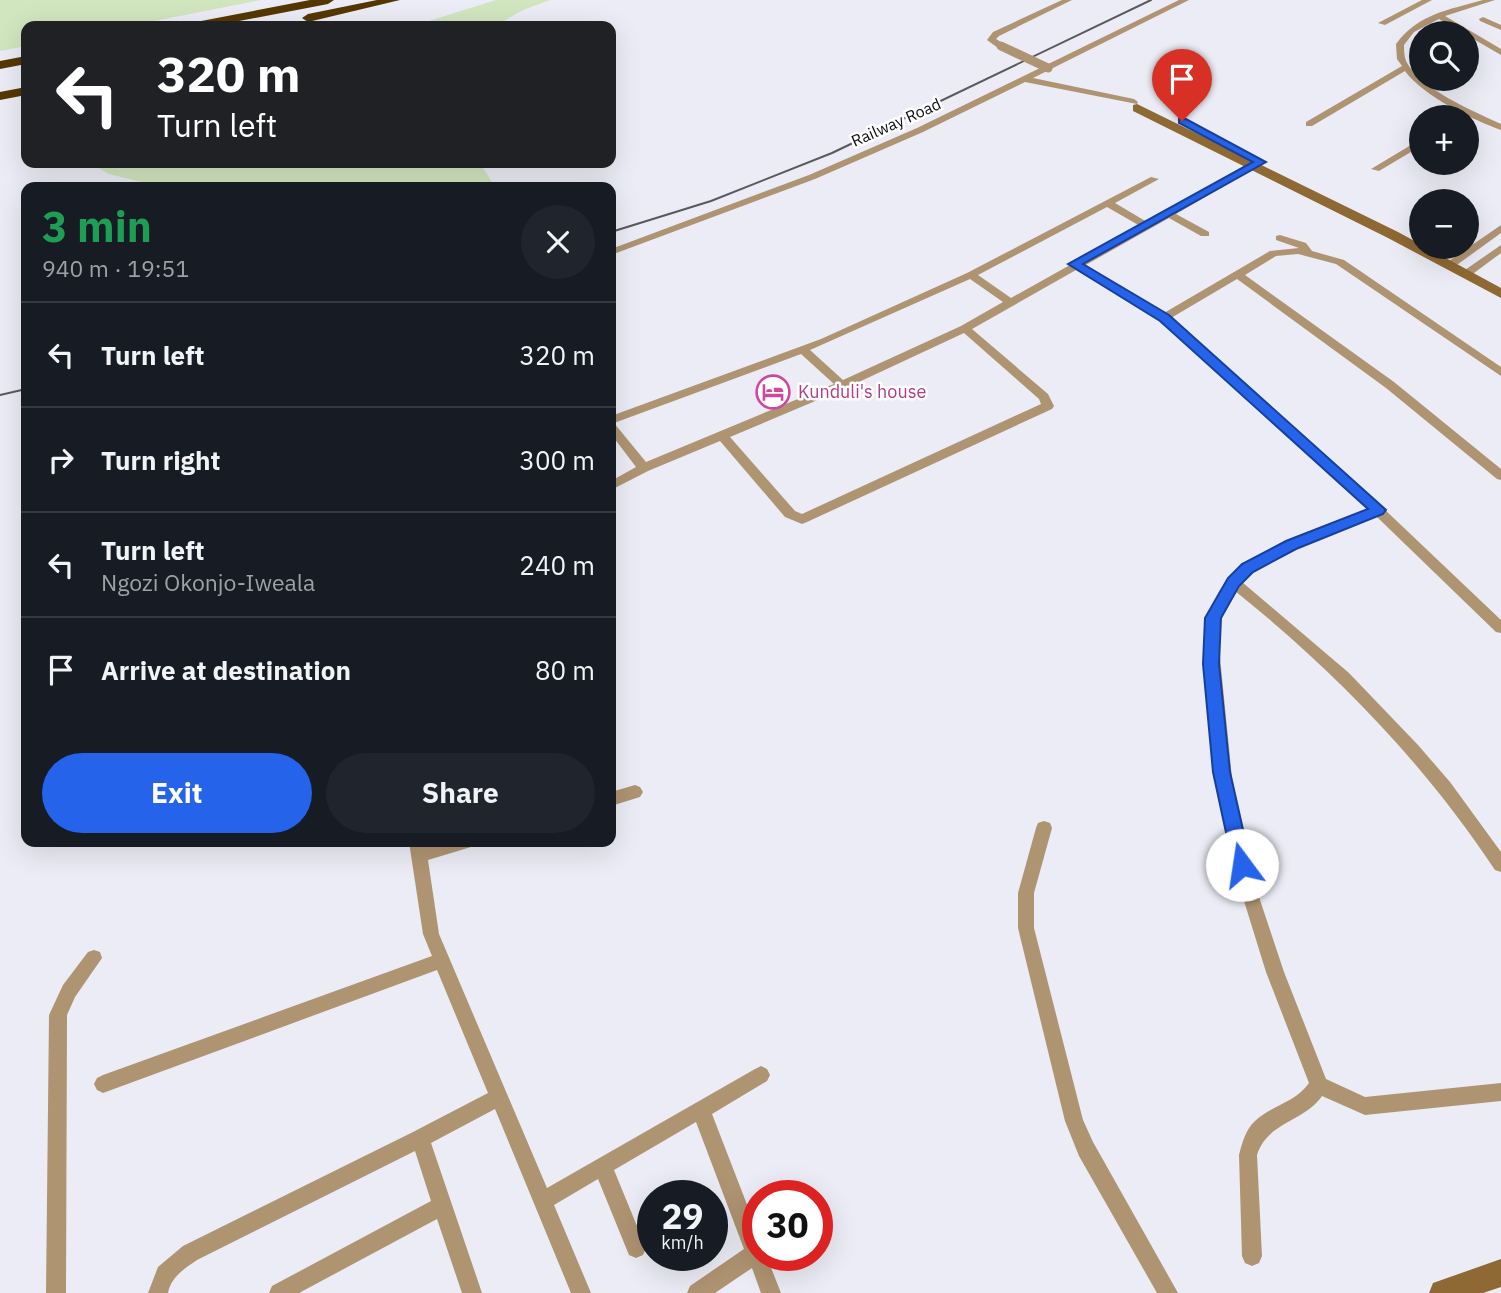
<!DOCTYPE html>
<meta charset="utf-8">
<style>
:root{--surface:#171b24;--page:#20242c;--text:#f1f3f6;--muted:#9ea1a6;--line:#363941;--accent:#2563eb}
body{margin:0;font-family:"IBM Plex Sans",sans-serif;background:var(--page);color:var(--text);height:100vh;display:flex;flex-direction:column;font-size:26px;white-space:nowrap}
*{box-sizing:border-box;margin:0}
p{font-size:23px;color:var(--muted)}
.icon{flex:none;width:38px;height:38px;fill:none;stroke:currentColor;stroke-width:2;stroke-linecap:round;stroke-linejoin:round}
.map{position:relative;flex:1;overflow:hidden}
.side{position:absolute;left:21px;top:182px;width:595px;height:665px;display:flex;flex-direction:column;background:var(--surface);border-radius:14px;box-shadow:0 7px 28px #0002}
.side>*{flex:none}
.guide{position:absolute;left:21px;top:21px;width:595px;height:147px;border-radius:14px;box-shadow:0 7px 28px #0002;background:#202124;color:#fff;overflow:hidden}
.tools{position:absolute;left:1409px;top:21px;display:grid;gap:14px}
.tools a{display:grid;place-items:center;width:70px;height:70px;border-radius:50%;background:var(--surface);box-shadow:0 7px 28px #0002;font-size:35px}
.speed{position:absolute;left:637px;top:1180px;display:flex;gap:14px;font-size:35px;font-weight:700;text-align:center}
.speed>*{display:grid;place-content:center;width:91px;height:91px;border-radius:50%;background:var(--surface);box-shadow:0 7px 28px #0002;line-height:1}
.speed small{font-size:18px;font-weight:400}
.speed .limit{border:10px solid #d22;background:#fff;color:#111}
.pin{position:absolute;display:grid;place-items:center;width:60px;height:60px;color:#fff;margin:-72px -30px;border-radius:50% 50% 50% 0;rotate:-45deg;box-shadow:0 0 7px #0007}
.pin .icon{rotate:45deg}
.me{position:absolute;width:77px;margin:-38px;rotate:346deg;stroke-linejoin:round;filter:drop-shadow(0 0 5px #0008)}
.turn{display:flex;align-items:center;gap:24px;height:147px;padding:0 21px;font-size:32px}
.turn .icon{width:91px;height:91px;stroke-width:2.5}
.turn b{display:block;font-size:49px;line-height:60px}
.round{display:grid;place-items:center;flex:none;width:74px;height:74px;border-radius:37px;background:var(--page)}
.overview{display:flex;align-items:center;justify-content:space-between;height:119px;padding:0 21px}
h1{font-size:42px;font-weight:700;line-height:52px;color:#1e9e55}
.primary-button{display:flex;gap:14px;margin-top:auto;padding:14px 21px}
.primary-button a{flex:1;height:80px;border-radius:42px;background:var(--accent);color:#fff;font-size:28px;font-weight:700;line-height:80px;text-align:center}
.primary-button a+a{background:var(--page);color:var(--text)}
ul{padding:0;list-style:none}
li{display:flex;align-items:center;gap:21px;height:105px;padding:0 21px;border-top:2px solid var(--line)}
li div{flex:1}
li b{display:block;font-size:26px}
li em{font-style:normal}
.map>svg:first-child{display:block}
.green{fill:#d1e5bf}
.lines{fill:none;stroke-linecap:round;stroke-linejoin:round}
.street{fill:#af9472;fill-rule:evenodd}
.secondary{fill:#8f6933;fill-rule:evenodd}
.highway{fill:#553701;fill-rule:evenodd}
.tram{stroke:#58585d;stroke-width:2}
.street-bridge{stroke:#af9472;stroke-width:9}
.route{fill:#2563eb;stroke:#184099;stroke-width:2}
.labels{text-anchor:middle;stroke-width:5;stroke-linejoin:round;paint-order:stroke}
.far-street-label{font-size:16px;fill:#0c0c0f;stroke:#fff}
.hotel-label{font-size:18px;fill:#b23c85;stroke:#fff;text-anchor:start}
</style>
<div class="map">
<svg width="1501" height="1293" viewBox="0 0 1501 1293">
<rect width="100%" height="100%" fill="#ebecf5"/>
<path class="green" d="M 0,0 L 261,0 L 129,26 L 26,26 L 26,46 L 0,51 Z
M 496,0 L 550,0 L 523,10 L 495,26 L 413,26 Z
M 90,163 L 480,163 L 495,187 L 162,187 L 109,174 Z"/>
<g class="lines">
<path class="street" d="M 1062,0 L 1072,0 L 999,36 L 996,39 L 1004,44 L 1004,48 L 998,48 L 987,40 L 993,32 Z
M 1179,0 L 1189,0 L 1033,78 L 1134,99 L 1138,102 L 1137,104 L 1025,82 L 923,132 L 815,179 L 611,255 L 611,249 L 809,175 L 917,128 Z
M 1422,0 L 1432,0 L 1385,25 L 1378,23 Z
M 1483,0 L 1495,0 L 1445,16 L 1501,49 L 1501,55 L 1439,19 L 1414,32 L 1404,45 C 1404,50 1404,56 1406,61 C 1420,89 1473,111 1501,124 L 1501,130 C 1473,120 1423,96 1405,71 L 1312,126 L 1306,126 L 1306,122 L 1402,66 L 1397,59 L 1396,44 C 1418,14 1448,10 1483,0 Z
M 1483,17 L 1501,25 L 1501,30 L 1480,21 L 1479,19 Z
M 1421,139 L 1421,146 L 1379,171 L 1371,169 Z
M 1258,160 L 1266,162 L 1176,214 L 1209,232 L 1209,236 L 1201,236 L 1169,218 L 1084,266 L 1164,313 L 1270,251 L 1299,248 L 1276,240 L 1276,236 L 1280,235 L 1306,243 L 1312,251 L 1344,260 L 1501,367 L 1501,376 L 1336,264 L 1298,254 L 1276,256 L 1245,275 L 1394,382 L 1501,469 L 1501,480 L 1497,479 L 1386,388 L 1237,279 L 1171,318 L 1382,507 L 1501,620 L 1501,633 L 1496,632 L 1376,516 C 1332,534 1277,548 1242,582 L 1349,673 L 1418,745 L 1450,782 L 1501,852 L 1501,872 L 1495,870 C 1424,763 1335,671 1235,591 L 1220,619 L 1218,637 L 1234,798 L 1256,888 L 1284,972 L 1326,1079 L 1365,1097 L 1501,1083 L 1501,1101 L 1365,1115 L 1322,1096 C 1304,1122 1267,1122 1257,1155 L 1262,1256 L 1259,1263 L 1252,1266 L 1245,1263 L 1242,1256 L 1239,1155 C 1242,1143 1246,1129 1255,1121 C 1272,1105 1295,1103 1309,1083 L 1266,972 L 1240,888 L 1218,798 L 1204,637 C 1206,616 1215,594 1229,578 C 1254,548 1331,524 1369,509 L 1160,320 L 1076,270 L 972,329 L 1048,394 L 1054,406 L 1052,409 L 807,522 L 802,524 L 785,517 L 720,441 L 648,471 L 611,490 L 611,481 L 636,467 L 611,434 L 611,416 L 821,339 L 967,273 L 1151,177 L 1159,179 L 1115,203 L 1147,222 ZM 1107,207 L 1140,226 L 1076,261 L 1070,262 L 1070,265 L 1011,298 L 978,275 ZM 970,279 L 1003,302 L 961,326 L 843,380 L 810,350 ZM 964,333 L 1039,399 L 1041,404 L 802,514 L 795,511 L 730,437 L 846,388 ZM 801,354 L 834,384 L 646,462 L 614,423 Z
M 1501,225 L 1501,233 L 1454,267 L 1446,267 L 1446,263 Z
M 1501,245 L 1501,253 L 1470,276 L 1462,276 L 1462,272 Z
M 635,785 L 640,787 L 643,792 L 640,797 L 611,806 L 611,792 Z
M 1044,821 L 1050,823 L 1052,828 L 1034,893 L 1034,928 L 1083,1120 L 1093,1142 L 1178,1293 L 1157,1293 L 1079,1156 L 1065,1121 L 1018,928 L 1018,893 L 1036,828 L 1038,823 Z
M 409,842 L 425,842 L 426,846 L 441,842 L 473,842 L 471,847 L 428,860 L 439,934 L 547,1188 L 755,1069 L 761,1066 L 767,1069 L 770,1075 L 767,1081 L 712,1114 L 758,1233 L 758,1255 L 766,1255 L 781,1293 L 761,1293 L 752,1268 L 715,1293 L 687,1293 L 690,1286 L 744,1249 L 696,1122 L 614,1170 L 646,1248 L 643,1255 L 636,1258 L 629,1255 L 598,1179 L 554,1205 L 591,1293 L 571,1293 L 495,1109 L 431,1143 L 482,1293 L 462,1293 L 437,1219 L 299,1293 L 269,1293 L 272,1286 L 431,1201 L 415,1151 L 197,1260 C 184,1269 171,1277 168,1293 L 148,1293 L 158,1267 L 183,1246 L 413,1132 L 488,1093 L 437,970 L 103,1093 L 97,1090 L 94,1084 L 97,1078 L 103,1075 L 432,956 L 423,934 Z
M 94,950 L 100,952 L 102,958 L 75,997 L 67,1015 L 66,1293 L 46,1293 L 49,1015 L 63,985 L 88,952 Z"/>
<path class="secondary" d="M 1137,104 L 1398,232 L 1501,288 L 1501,298 L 1388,238 L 1133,111 L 1133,105 Z
M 1501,1259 L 1501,1287 L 1483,1293 L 1429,1293 L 1433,1283 Z"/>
<path class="highway" d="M 310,0 L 334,0 L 328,4 L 213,26 L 190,26 L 196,22 Z
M 377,0 L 400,0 L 308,22 L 302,18 L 308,14 Z
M 26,56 L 26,64 L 0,69 L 0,61 Z
M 26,87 L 26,95 L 0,100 L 0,92 Z"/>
<path class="tram" d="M 611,232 L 711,201 L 832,153 L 1151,0
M 0,395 L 26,389"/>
<path class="street-bridge" d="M 1001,46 L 1048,68"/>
</g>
<path class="route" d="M 1179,119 L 1186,119 L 1266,162 L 1083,264 L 1169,315 L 1386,510 L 1383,514 L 1296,549 L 1253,572 L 1239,586 L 1221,618 L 1219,664 L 1230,772 L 1251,865 L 1249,871 L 1242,873 L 1236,871 L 1233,865 L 1213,772 L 1203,664 L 1205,618 L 1228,578 L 1242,564 L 1286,541 L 1368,509 L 1160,321 L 1068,264 L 1253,162 L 1179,123 Z"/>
<defs>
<symbol id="hotel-ring" viewBox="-11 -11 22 22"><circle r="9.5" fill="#fff" stroke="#d1479c" stroke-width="1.5"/><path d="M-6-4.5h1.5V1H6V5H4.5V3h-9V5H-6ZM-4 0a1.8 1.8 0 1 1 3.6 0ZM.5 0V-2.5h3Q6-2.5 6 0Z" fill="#d1479c"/></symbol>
</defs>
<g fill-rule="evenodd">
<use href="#hotel-ring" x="754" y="373" width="38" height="38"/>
</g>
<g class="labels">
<g class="far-street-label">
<text transform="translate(896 122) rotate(-24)" y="6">Railway Road</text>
</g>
<g class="hotel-label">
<text x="798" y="398">Kunduli's house</text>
</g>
</g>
</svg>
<div class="tools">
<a><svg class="icon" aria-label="search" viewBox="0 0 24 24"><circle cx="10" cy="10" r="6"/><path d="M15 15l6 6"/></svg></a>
<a>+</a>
<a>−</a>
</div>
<div class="speed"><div>29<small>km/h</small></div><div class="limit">30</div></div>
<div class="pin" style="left:1182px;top:121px;background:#d93025"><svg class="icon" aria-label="arrive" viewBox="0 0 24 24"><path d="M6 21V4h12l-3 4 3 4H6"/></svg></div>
<svg class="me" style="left:1242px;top:865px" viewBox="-20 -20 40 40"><circle r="19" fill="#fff"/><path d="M0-13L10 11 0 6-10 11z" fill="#2563eb"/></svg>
<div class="guide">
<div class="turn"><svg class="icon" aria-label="left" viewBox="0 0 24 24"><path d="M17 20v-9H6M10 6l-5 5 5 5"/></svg><div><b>320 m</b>Turn left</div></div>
</div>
<section class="side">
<div class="overview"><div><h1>3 min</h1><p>940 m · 19:51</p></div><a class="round"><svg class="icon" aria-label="close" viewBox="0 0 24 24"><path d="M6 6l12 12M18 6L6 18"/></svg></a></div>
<ul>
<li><svg class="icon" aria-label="left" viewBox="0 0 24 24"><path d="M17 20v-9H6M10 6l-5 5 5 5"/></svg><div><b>Turn left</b></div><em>320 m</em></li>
<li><svg class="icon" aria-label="right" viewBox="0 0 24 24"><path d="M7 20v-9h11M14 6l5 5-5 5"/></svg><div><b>Turn right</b></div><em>300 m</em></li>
<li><svg class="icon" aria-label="left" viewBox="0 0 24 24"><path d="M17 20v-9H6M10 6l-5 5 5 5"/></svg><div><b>Turn left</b><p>Ngozi Okonjo-Iweala</p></div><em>240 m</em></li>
<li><svg class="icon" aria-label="arrive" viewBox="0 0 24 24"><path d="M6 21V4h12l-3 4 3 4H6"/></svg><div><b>Arrive at destination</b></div><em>80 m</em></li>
</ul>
<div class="primary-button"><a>Exit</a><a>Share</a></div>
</section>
</div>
